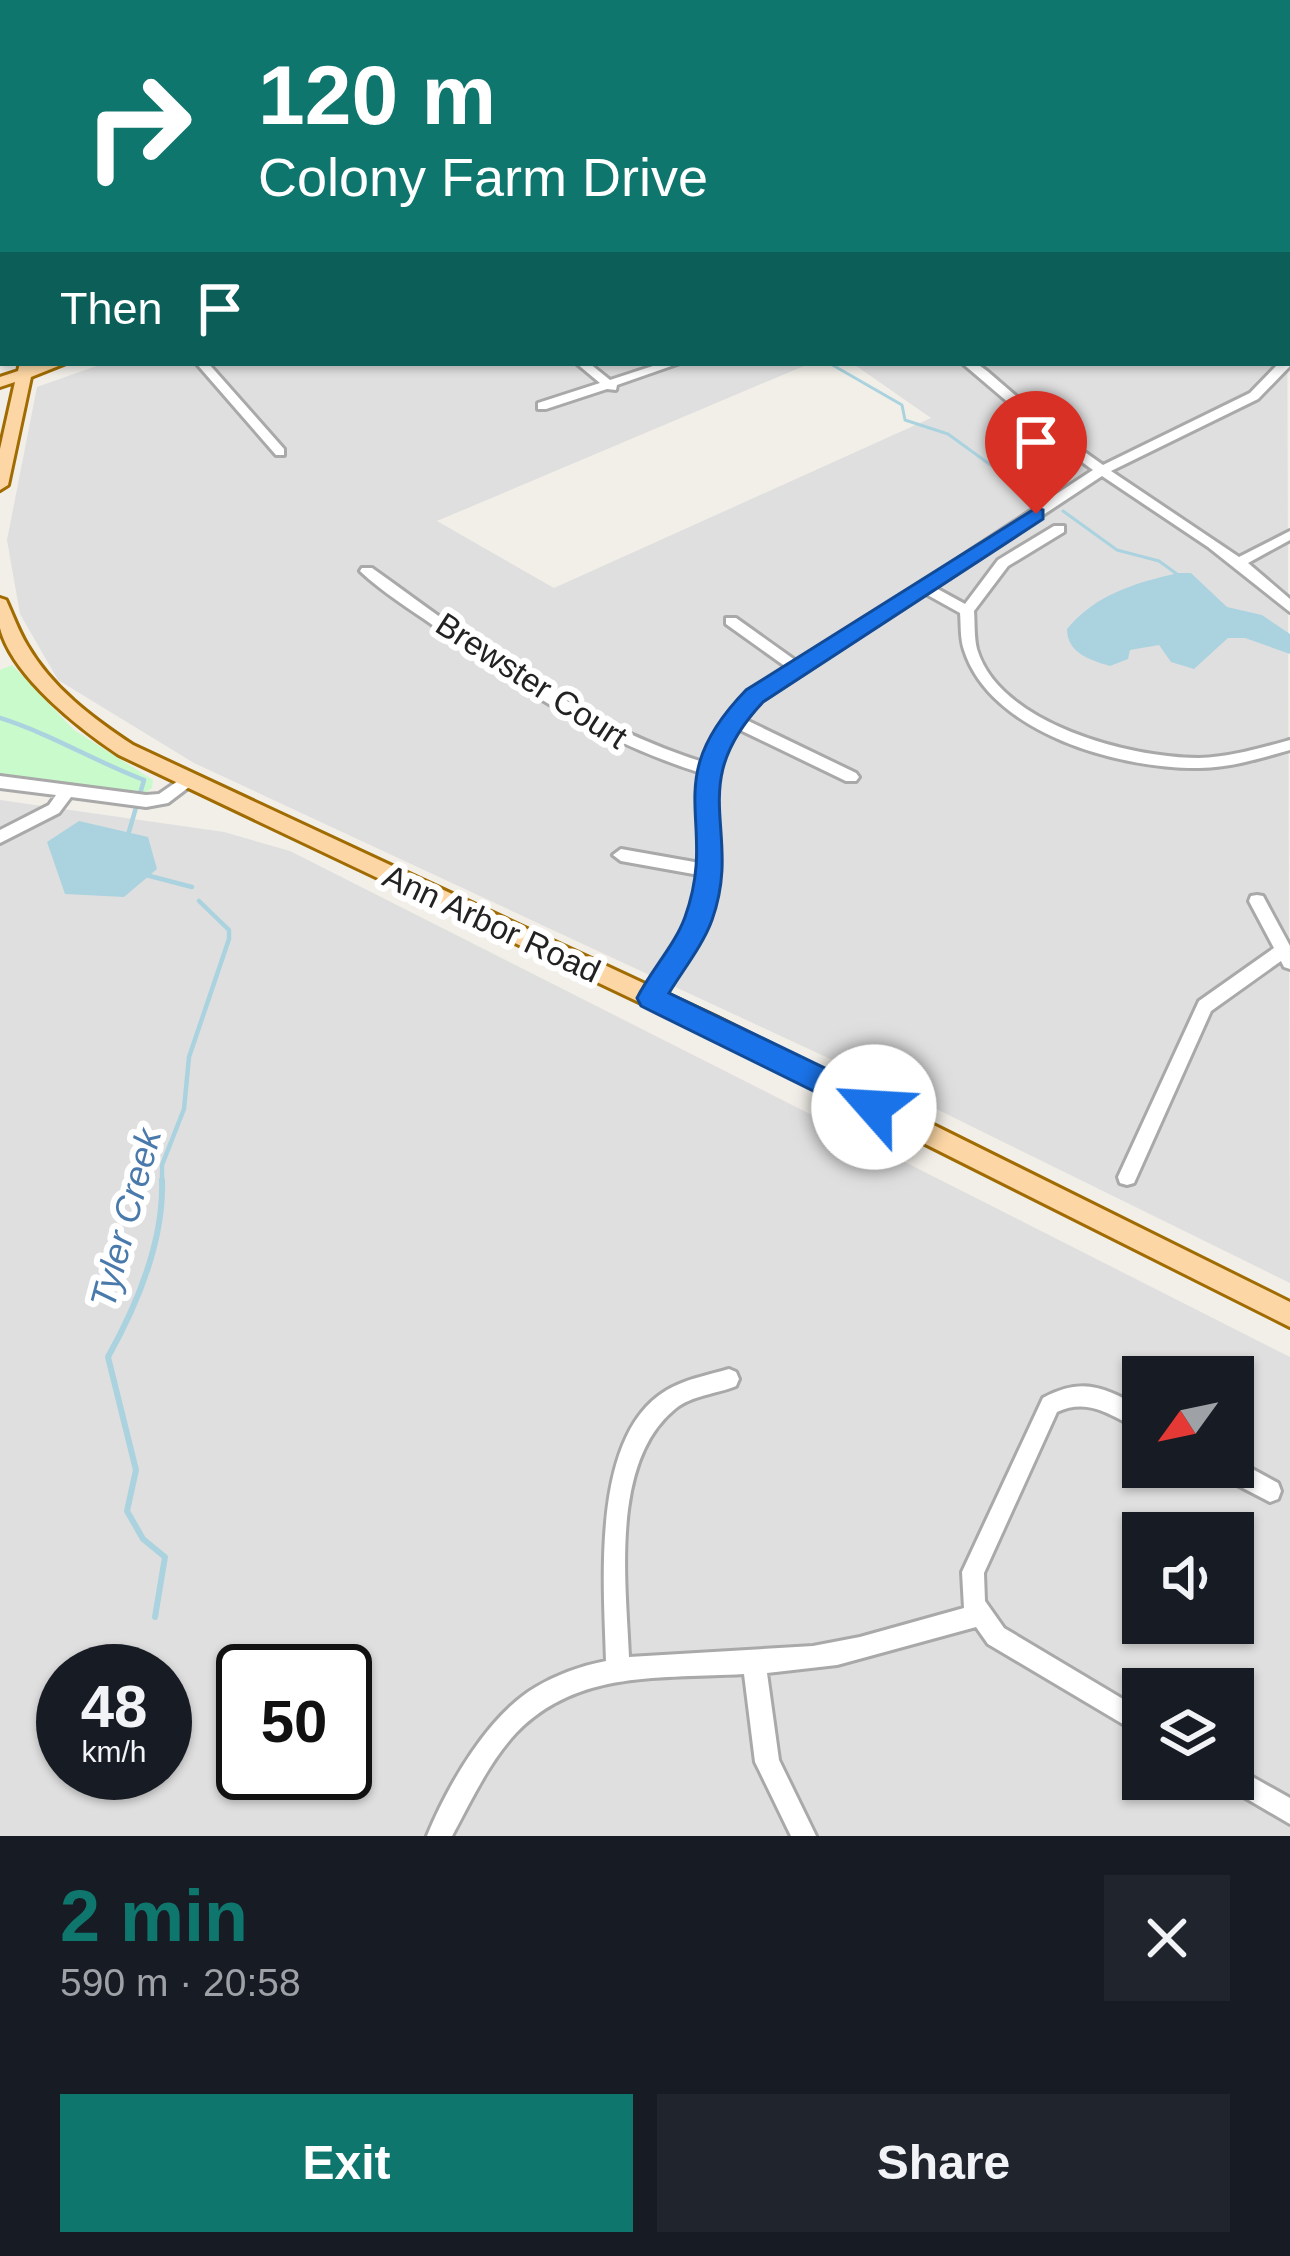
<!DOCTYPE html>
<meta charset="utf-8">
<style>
:root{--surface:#171b24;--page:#20242c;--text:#f1f3f6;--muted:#9ea1a6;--accent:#0f766e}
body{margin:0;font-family:Helvetica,sans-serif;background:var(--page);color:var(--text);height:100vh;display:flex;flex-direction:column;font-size:45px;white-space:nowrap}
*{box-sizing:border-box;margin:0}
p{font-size:39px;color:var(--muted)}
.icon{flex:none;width:66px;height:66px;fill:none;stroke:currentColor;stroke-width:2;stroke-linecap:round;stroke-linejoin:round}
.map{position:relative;height:1836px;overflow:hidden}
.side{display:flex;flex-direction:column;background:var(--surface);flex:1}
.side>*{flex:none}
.banner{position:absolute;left:0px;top:0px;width:1290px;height:366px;box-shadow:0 3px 9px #0004;background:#0f766e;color:#fff;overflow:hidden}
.needle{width:78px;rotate:237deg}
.tools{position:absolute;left:1122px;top:1356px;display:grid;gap:24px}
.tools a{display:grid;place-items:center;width:132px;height:132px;border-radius:0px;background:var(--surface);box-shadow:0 3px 9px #0004;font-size:60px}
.speed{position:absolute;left:36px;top:1644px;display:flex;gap:24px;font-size:60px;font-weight:700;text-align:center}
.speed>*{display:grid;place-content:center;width:156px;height:156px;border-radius:50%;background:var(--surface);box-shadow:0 3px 9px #0004;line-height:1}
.speed small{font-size:30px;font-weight:400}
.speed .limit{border:6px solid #111;border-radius:18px;background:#fff;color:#111}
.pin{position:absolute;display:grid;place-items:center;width:102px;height:102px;color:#fff;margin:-123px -51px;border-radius:50% 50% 50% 0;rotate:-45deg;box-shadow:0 0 12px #0007}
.pin .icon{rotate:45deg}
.me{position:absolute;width:132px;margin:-66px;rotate:296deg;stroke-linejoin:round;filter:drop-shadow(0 0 9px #0008)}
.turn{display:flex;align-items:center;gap:42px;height:252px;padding:0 60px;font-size:54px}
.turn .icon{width:156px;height:156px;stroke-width:2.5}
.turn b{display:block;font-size:84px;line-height:102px}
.then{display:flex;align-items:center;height:114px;padding:0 60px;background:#0003;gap:24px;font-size:45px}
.round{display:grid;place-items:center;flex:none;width:126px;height:126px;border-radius:0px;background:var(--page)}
.head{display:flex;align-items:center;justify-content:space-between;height:204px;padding:0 60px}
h1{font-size:72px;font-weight:600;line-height:90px;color:var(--accent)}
.primary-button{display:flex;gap:24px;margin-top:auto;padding:24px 60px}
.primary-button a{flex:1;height:138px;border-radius:0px;background:var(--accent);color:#fff;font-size:48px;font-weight:600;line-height:138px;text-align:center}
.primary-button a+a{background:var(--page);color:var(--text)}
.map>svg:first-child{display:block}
.residential{fill:#e0dfdf;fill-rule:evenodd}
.park{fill:#c8facc}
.water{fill:#aad3df}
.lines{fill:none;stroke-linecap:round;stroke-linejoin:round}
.stream-far2{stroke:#aad3df;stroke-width:3}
.stream-far1{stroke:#aad3df;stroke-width:4.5}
.stream{stroke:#aad3df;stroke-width:6}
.minor-casing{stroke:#a9a9a9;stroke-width:6}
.major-casing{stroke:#a06b00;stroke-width:6}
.minor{fill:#fff;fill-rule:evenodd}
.major{fill:#fcd6a4;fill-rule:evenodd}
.route{fill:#1a73e8;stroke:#114b97;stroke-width:3}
.labels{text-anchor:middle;stroke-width:12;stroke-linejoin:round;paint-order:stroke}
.street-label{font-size:33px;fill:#222;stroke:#fff}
.water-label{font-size:36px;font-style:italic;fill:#4a7aab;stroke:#fff}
</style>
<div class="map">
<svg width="1290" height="1836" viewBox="0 0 1290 1836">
<rect width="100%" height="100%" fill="#f2efe9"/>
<path class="residential" d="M 0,0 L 845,0 L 851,3 L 3,3 L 3,136 Z
M 1287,229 L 1290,1283 L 916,1099 L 194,763 L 58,680 L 20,614 L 7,540 L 37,387 L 105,363 L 811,363 L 437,521 L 554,588 L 931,418 L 852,363 L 1287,363 Z
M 0,800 L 224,832 L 290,851 L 1290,1357 L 1290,1836 L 0,1836 ZM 1143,1377 L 1233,1377 L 1233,1467 L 1143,1467 ZM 1143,1533 L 1233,1533 L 1233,1623 L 1143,1623 ZM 63,1671 L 165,1671 L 165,1773 L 63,1773 ZM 243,1671 L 345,1671 L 345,1773 L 243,1773 ZM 1143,1689 L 1233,1689 L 1233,1779 L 1143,1779 Z"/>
<path class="park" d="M 12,665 L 74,730 L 153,780 L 152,788 L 144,794 L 0,774 L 0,670 Z"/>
<path class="water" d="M 1178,573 L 1191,573 L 1227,607 L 1262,615 L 1290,634 L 1290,654 L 1245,638 L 1228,638 L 1194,669 L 1171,662 L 1159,645 L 1130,650 L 1128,659 L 1110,666 C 1090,660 1067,653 1067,629 C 1096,594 1135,583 1178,573 Z
M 79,821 L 148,837 L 157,869 L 124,897 L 65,894 L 47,842 Z"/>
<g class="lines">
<path class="stream-far2" d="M 939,0 L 944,3
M 829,363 L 902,405 L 905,420 L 948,434 L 992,466 L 1012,470 L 1009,479 L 1037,496
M 1063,511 L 1117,550 L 1159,561 L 1181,577"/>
<path class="stream-far1" d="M 0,718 C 53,735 92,760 144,780 L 128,835
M 146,875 L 192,887
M 162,1183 L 162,1165 L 184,1109 L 189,1057 L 229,939 L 229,930 L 199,901"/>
<path class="stream" d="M 155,1617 L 165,1557 L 143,1539 L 127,1511 L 136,1470 L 108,1357 C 137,1305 164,1240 162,1180"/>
<defs>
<path id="minor" d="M 419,0 L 429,0 L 432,3 L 422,3 Z
M 516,0 L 529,0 L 524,3 L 511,3 Z
M 765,0 L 775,0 L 778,3 L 768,3 Z
M 851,0 L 865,0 L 860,3 L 846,3 Z
M 872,0 L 877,0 L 878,2 L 868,3 Z
M 0,32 L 3,32 L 3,38 L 0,38 Z
M 1290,44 L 1290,50 L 1287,51 L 1287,45 Z
M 1287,94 L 1290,95 L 1290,105 L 1287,104 Z
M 3,107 L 3,113 L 0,114 L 0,108 Z
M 3,141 L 3,147 L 0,148 L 0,142 Z
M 1290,193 L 1290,200 L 1287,201 L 1287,194 Z
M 1287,211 L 1290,212 L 1290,219 L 1287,218 Z
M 1287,360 L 1290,360 L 1290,366 L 1258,399 L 1111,471 L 1239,557 L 1290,531 L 1290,540 L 1248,563 L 1290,599 L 1290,612 L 1208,547 L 1102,476 L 934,587 L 965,604 L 998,560 L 1054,526 L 1064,526 L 1064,532 L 1008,566 L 974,611 C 975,623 974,637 977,649 C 999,724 1130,758 1199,758 C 1230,757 1261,748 1290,740 L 1290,750 C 1261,758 1230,768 1199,768 C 1121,769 991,734 964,650 C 960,639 961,625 960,613 L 924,593 L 747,711 L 742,718 L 856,773 L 859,777 L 856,781 L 846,781 L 734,727 C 708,767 718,810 716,856 C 714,912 691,959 657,1003 L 651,1005 L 645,1003 L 642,998 C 669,955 692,928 699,875 L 621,861 L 613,855 L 621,849 L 700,863 L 701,773 C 600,741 519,689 434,626 C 410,609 382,592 360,571 L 362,568 L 372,568 C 477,643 578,723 703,762 C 717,712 748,696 789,669 L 726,624 L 726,618 L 736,618 L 799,663 L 1093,470 L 1056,443 L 962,363 L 976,363 L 987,371 L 1065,438 L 1103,465 L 1250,393 L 1279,363 L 1287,363 Z
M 196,363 L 208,363 L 284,449 L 284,455 L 276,455 Z
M 576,363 L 589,363 L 610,380 L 662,363 L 680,363 L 617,385 L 616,390 L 607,389 L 546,409 L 538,409 L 538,403 L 600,383 Z
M 188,774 L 196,780 L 193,784 L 168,803 L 146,807 L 71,797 L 59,813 L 0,843 L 0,830 L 49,805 L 56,795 L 0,788 L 0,776 L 146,795 L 159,794 Z
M 1257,895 L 1263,896 L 1290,946 L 1290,969 L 1284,967 L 1281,961 L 1211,1011 L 1134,1183 L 1127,1185 L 1120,1183 L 1118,1177 L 1199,1001 L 1274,948 L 1249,901 L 1251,896 Z
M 729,1369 L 736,1372 L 739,1379 L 736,1386 C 717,1394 692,1395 675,1409 C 610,1462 626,1582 629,1657 L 813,1646 L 860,1637 L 964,1608 L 962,1572 L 1043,1398 C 1083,1376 1106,1388 1143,1409 L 1143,1431 C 1114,1418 1090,1396 1057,1412 L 984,1573 L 985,1601 L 1004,1628 L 1143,1711 L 1143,1736 L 988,1644 L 976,1627 L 837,1665 L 767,1673 L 779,1760 L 816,1836 L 791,1836 L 759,1770 L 755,1762 L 744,1674 C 662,1679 578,1669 516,1733 C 489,1762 471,1801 452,1836 L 427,1836 C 448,1785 488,1715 536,1687 C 558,1674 581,1666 606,1661 C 604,1585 590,1435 667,1390 C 686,1379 708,1375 729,1369 Z
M 1234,1459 L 1278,1483 L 1281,1491 L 1278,1499 L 1270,1502 L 1218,1475 L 1215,1467 L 1233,1467 Z
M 1233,1766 L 1290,1798 L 1290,1824 L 1225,1786 L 1221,1779 L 1233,1779 Z"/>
<path id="major" d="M 0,150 L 3,151 L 3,161 L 0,160 Z
M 20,363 L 34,363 L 34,366 L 66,363 L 31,377 L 8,485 L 0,490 L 0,449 L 15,382 L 0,387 L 0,377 L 18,371 Z
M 0,598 L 6,600 C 13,615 18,630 27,645 C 52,688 92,718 133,745 L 716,1017 L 1290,1302 L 1290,1327 L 700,1031 L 119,755 C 80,729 12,676 0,628 C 0,619 0,607 0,598 Z"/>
</defs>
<use href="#minor" class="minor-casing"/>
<use href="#major" class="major-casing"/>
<use href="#minor" class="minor"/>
<use href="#major" class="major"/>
</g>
<path class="route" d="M 1036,508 L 1043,510 L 1043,519 L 763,702 C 683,787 744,830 712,920 C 703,945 683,970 669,993 L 885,1097 L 889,1107 L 885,1116 L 864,1116 L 641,1006 L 637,998 C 651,970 675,945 685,917 C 720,820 656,783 746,690 Z"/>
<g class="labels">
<g class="street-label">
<text transform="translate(532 680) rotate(33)" y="12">Brewster Court</text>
<text transform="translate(492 923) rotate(25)" y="12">Ann Arbor Road</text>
</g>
<g class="water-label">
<text transform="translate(125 1218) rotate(-75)" y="13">Tyler Creek</text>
</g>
</g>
</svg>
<div class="tools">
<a><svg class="needle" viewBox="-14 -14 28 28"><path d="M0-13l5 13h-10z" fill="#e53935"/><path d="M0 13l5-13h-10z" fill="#9ea1a6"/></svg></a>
<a><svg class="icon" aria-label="sound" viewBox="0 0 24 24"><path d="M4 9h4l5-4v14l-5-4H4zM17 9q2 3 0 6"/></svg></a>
<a><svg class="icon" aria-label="layers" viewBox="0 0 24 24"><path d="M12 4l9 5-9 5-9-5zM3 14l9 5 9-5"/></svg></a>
</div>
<div class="speed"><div>48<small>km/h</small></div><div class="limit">50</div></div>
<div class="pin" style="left:1036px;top:514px;background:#d93025"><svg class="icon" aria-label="arrive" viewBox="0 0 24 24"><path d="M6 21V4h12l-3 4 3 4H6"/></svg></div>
<svg class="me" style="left:874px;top:1107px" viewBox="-20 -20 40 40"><circle r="19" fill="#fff"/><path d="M0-13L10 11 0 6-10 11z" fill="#1a73e8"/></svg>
<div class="banner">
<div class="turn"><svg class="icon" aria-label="right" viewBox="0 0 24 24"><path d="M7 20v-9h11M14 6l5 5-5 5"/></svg><div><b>120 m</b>Colony Farm Drive</div></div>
<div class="then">Then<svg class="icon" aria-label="arrive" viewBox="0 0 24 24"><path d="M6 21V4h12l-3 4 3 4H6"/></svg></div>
</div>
</div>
<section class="side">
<div class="head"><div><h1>2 min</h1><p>590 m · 20:58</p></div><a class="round"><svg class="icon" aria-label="close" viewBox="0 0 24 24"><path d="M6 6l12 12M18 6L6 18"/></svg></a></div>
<div class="primary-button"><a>Exit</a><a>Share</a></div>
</section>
